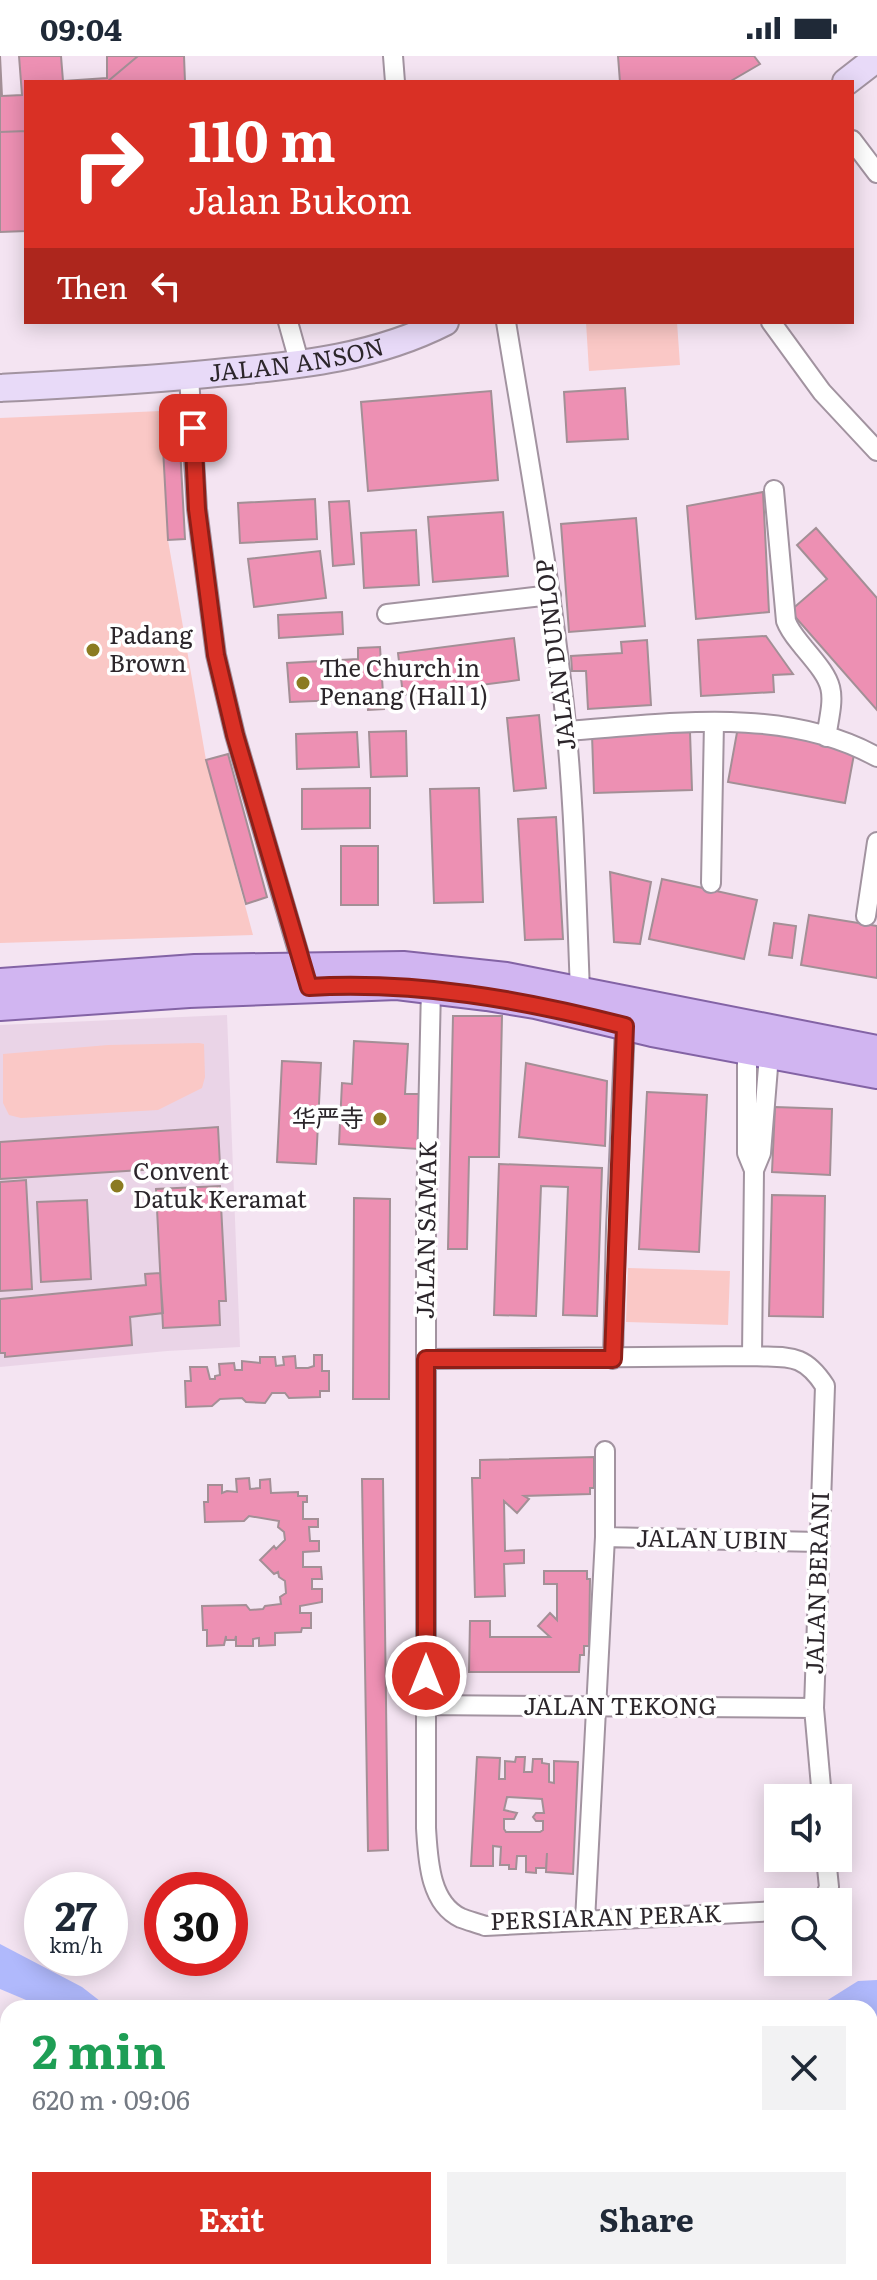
<!DOCTYPE html>
<meta charset="utf-8">
<style>
:root{--surface:#fff;--page:#f2f2f3;--text:#1f2937;--muted:#747a83;--accent:#d93025}
body{margin:0;font-family:Literata,"Noto Sans SC",serif;background:var(--page);color:var(--text);height:100vh;display:flex;flex-direction:column;font-size:30px;white-space:nowrap}
*{box-sizing:border-box;margin:0}
p{font-size:26px;color:var(--muted)}
.icon{flex:none;width:44px;height:44px;fill:none;stroke:currentColor;stroke-width:2;stroke-linecap:round;stroke-linejoin:round}
.map{position:relative;flex:1;overflow:hidden}
.side{position:absolute;left:0px;top:1944px;width:878px;height:280px;display:flex;flex-direction:column;background:var(--surface);border-radius:24px 24px 0 0;box-shadow:0 4px 20px #0003}
.side>*{flex:none}
.hud{position:absolute;left:24px;top:24px;width:830px;height:244px;border-radius:0px;box-shadow:0 4px 20px #0003;background:#d93025;color:#fff;overflow:hidden}
.tools{position:absolute;left:764px;top:1728px;display:grid;gap:16px}
.tools a{display:grid;place-items:center;width:88px;height:88px;border-radius:0px;background:var(--surface);box-shadow:0 4px 20px #0003;font-size:40px}
.speed{position:absolute;left:24px;top:1816px;display:flex;gap:16px;font-size:40px;font-weight:700;text-align:center}
.speed>*{display:grid;place-content:center;width:104px;height:104px;border-radius:50%;background:var(--surface);box-shadow:0 4px 20px #0003;line-height:1}
.speed small{font-size:20px;font-weight:400}
.speed .limit{border:12px solid #d22;background:#fff;color:#111}
.pin{position:absolute;display:grid;place-items:center;width:68px;height:68px;color:#fff;margin:-34px;border-radius:16px;box-shadow:0 4px 12px #0006}
.me{position:absolute;width:88px;margin:-44px;rotate:0deg;stroke-linejoin:round;filter:drop-shadow(0 0 6px #0008)}
.turn{display:flex;align-items:center;gap:28px;height:168px;padding:0 32px;font-size:36px}
.turn .icon{width:104px;height:104px;stroke-width:2.5}
.turn b{display:block;font-size:56px;line-height:68px}
.then{display:flex;align-items:center;height:76px;padding:0 32px;background:#0003;gap:16px;font-size:30px}
.round{display:grid;place-items:center;flex:none;width:84px;height:84px;border-radius:0px;background:var(--page)}
.head{display:flex;align-items:center;justify-content:space-between;height:136px;padding:0 32px}
h1{font-size:48px;font-weight:700;line-height:60px;color:#1e9e55}
.button{display:flex;gap:16px;margin-top:auto;padding:16px 32px}
.button a{flex:1;height:92px;border-radius:0px;background:var(--accent);color:#fff;font-size:32px;font-weight:700;line-height:92px;text-align:center}
.button a+a{background:var(--page);color:var(--text)}
.status{display:flex;justify-content:space-between;align-items:center;height:56px;padding:0 40px;background:var(--surface);direction:ltr}
.status svg{height:22px;fill:currentColor}
.map>svg:first-child{display:block}
.built{fill:#ead4e7}
.green{fill:#fac8c6}
.water{fill:#b0b9fc}
.lines{fill:none;stroke-linecap:round;stroke-linejoin:round}
.stream{stroke:#b0b9fc;stroke-width:6}
.building{fill:#ed90b3;stroke:#a38f96;stroke-width:2;fill-rule:evenodd}
.minor-casing{stroke:#a293a0;stroke-width:22}
.secondary-casing{stroke:#a293a0;stroke-width:30}
.primary-casing{stroke:#8363a5;stroke-width:32}
.minor{stroke:#fff;stroke-width:18}
.secondary{stroke:#e8daf8;stroke-width:26}
.primary{stroke:#d1b5f1;stroke-width:28}
.route-casing{stroke:#8d1f18;stroke-width:20}
.route{stroke:#d93025;stroke-width:14}
.poi-dot{fill:#8b7b21;stroke:#fff;stroke-width:3}
.labels{text-anchor:middle;stroke-width:7;stroke-linejoin:round;paint-order:stroke}
.street-label{font-size:24px;fill:#2c262b;stroke:#fff}
.poi-label{font-size:24px;fill:#2c262b;stroke:#fff;text-anchor:start}
</style>
<div class="status"><b>09:04</b><svg viewBox="0 0 49 12"><path d="M0 12V9h3v3zM5 12V6h3v6zM10 12V3h3v9zM15 12V0h3v12zM26 1h20v11H26zM47 4h2v5h-2z"/></svg></div>
<div class="map">
<svg width="877" height="2224" viewBox="0 0 877 2224">
<rect width="100%" height="100%" fill="#f4e4f2"/>
<path class="built" d="M 227,959 L 240,1291 L 167,1295 L 0,1311 L 0,969 Z
M 18,2216 L 346,2216 L 354,2224 L 26,2224 Z"/>
<path class="green" d="M 586,266 L 677,266 L 680,309 L 589,315 Z
M 161,355 L 168,484 L 206,704 L 253,879 L 0,887 L 0,362 Z
M 199,987 L 204,988 L 205,1021 L 202,1032 L 158,1054 L 21,1062 L 9,1059 L 3,1047 L 3,998 L 108,989 Z
M 628,1212 L 730,1215 L 728,1269 L 626,1266 Z"/>
<path class="water" d="M 0,1888 L 82,1931 L 109,1952 L 45,1952 L 0,1933 Z
M 877,1924 L 877,1961 L 870,1964 L 870,1952 L 815,1952 L 858,1925 Z"/>
<g class="lines">
<path class="stream" d="M 0,2124 L 8,2119"/>
</g>
<path class="building" d="M 0,0 L 2,40 L 22,39 L 19,0 L 61,0 L 63,25 L 107,22 L 107,0 L 138,0 L 107,26 L 26,26 L 26,75 L 0,76 Z
M 138,0 L 184,0 L 185,26 L 107,26 Z
M 618,0 L 754,0 L 760,8 L 729,26 L 620,26 Z
M 26,75 L 26,175 L 0,176 L 0,76 Z
M 625,332 L 628,383 L 567,386 L 564,336 Z
M 491,335 L 498,424 L 368,435 L 361,346 Z
M 178,354 L 185,483 L 168,484 L 161,355 Z
M 763,436 L 769,556 L 696,563 L 687,450 Z
M 315,443 L 317,483 L 240,487 L 238,447 Z
M 349,445 L 354,508 L 333,510 L 329,446 Z
M 503,456 L 508,520 L 433,526 L 428,461 Z
M 636,462 L 645,570 L 569,576 L 561,468 Z
M 816,472 L 877,542 L 877,654 L 790,555 L 827,523 L 797,489 Z
M 416,474 L 419,529 L 364,532 L 361,477 Z
M 320,495 L 326,542 L 254,551 L 248,503 Z
M 342,556 L 343,578 L 279,582 L 278,559 Z
M 766,580 L 793,618 L 773,619 L 774,636 L 701,640 L 698,584 Z
M 514,582 L 519,624 L 403,639 L 398,597 Z
M 647,584 L 651,649 L 588,653 L 586,615 L 572,615 L 571,600 L 622,597 L 621,586 Z
M 380,591 L 384,653 L 368,654 L 367,643 L 290,646 L 287,607 L 358,603 L 358,592 Z
M 539,659 L 546,732 L 514,735 L 507,662 Z
M 738,671 L 855,693 L 845,747 L 728,726 Z
M 406,675 L 407,720 L 371,721 L 369,676 Z
M 357,676 L 359,711 L 297,713 L 296,678 Z
M 690,676 L 692,734 L 594,737 L 592,679 Z
M 228,698 L 267,841 L 246,848 L 206,704 Z
M 370,732 L 370,772 L 302,773 L 302,733 Z
M 479,732 L 483,846 L 434,847 L 430,733 Z
M 556,761 L 563,883 L 525,884 L 518,763 Z
M 341,790 L 378,790 L 378,849 L 341,849 Z
M 610,816 L 651,826 L 640,888 L 614,886 Z
M 662,823 L 757,844 L 744,903 L 649,883 Z
M 809,859 L 877,870 L 877,922 L 801,909 Z
M 774,867 L 796,870 L 792,902 L 769,899 Z
M 453,960 L 502,960 L 499,1101 L 469,1101 L 467,1193 L 448,1193 Z
M 354,985 L 408,988 L 405,1038 L 421,1038 L 419,1093 L 339,1088 L 342,1027 L 352,1028 Z
M 282,1005 L 321,1007 L 316,1108 L 277,1106 Z
M 526,1007 L 607,1025 L 605,1090 L 519,1081 Z
M 647,1036 L 707,1039 L 699,1196 L 639,1193 Z
M 775,1051 L 832,1053 L 830,1119 L 772,1116 Z
M 218,1071 L 220,1109 L 0,1123 L 0,1086 Z
M 499,1108 L 602,1112 L 597,1260 L 563,1259 L 568,1131 L 541,1130 L 536,1260 L 494,1259 Z
M 26,1124 L 32,1233 L 0,1235 L 0,1126 Z
M 220,1130 L 226,1245 L 219,1245 L 220,1269 L 163,1272 L 156,1133 Z
M 772,1139 L 825,1140 L 823,1261 L 769,1260 Z
M 354,1142 L 390,1143 L 389,1343 L 353,1343 Z
M 87,1144 L 91,1223 L 41,1226 L 37,1146 Z
M 160,1217 L 163,1257 L 130,1261 L 132,1289 L 5,1301 L 5,1297 L 0,1297 L 0,1243 L 146,1229 L 145,1218 Z
M 314,1299 L 322,1299 L 322,1315 L 329,1315 L 329,1335 L 320,1335 L 320,1341 L 289,1342 L 285,1337 L 272,1337 L 265,1347 L 246,1346 L 242,1342 L 220,1343 L 212,1350 L 186,1351 L 185,1325 L 191,1325 L 190,1311 L 207,1311 L 210,1323 L 215,1323 L 215,1320 L 220,1319 L 219,1308 L 234,1307 L 235,1314 L 242,1314 L 242,1305 L 260,1307 L 260,1301 L 275,1301 L 276,1310 L 284,1309 L 283,1301 L 295,1300 L 296,1312 L 308,1312 L 314,1310 Z
M 594,1401 L 594,1432 L 590,1432 L 590,1438 L 524,1440 L 529,1443 L 517,1457 L 504,1445 L 505,1495 L 524,1494 L 524,1507 L 504,1508 L 505,1540 L 475,1541 L 472,1422 L 480,1422 L 480,1404 Z
M 249,1422 L 250,1433 L 260,1432 L 260,1424 L 270,1423 L 271,1437 L 298,1436 L 298,1440 L 307,1440 L 307,1446 L 303,1446 L 303,1463 L 318,1463 L 318,1471 L 309,1471 L 310,1485 L 319,1485 L 319,1495 L 303,1496 L 303,1511 L 321,1511 L 322,1523 L 312,1523 L 312,1533 L 322,1533 L 322,1546 L 300,1550 L 300,1557 L 311,1557 L 311,1572 L 302,1572 L 301,1576 L 275,1577 L 275,1589 L 259,1590 L 259,1582 L 253,1583 L 253,1590 L 236,1590 L 236,1580 L 235,1584 L 226,1584 L 226,1580 L 224,1589 L 207,1590 L 207,1574 L 203,1574 L 202,1550 L 246,1549 L 250,1554 L 263,1553 L 265,1550 L 281,1548 L 280,1541 L 286,1537 L 285,1525 L 279,1521 L 278,1516 L 274,1518 L 260,1504 L 274,1490 L 276,1493 L 285,1484 L 284,1476 L 278,1471 L 279,1465 L 249,1460 L 244,1465 L 205,1466 L 204,1446 L 208,1446 L 208,1429 L 222,1429 L 222,1437 L 227,1435 L 237,1436 L 236,1423 Z
M 362,1423 L 383,1423 L 388,1794 L 368,1795 Z
M 544,1515 L 587,1515 L 587,1523 L 590,1523 L 589,1590 L 584,1590 L 584,1599 L 580,1599 L 579,1616 L 469,1616 L 470,1565 L 490,1565 L 490,1581 L 550,1581 L 538,1570 L 550,1557 L 557,1564 L 557,1528 L 544,1528 Z
M 477,1701 L 500,1702 L 499,1723 L 505,1723 L 505,1705 L 515,1706 L 516,1701 L 525,1701 L 524,1716 L 532,1716 L 533,1703 L 542,1703 L 542,1707 L 549,1708 L 549,1726 L 554,1727 L 554,1705 L 578,1706 L 573,1818 L 546,1816 L 547,1797 L 546,1812 L 536,1812 L 536,1817 L 526,1816 L 526,1800 L 517,1800 L 516,1813 L 509,1813 L 509,1809 L 500,1809 L 501,1791 L 493,1790 L 493,1810 L 471,1810 ZM 507,1741 L 542,1743 L 544,1757 L 536,1757 L 533,1761 L 536,1765 L 543,1765 L 543,1774 L 540,1776 L 506,1776 L 504,1773 L 504,1763 L 514,1763 L 517,1757 L 504,1754 Z
M 0,1998 L 8,2004 L 8,2075 L 0,2080 Z
M 100,2216 L 245,2216 L 245,2224 L 100,2224 Z
M 304,2216 L 329,2216 L 338,2224 L 299,2224 Z
M 519,2216 L 634,2216 L 626,2224 L 506,2224 Z
M 781,2216 L 849,2216 L 858,2224 L 773,2224 Z"/>
<g class="lines">
<defs>
<path id="minor" d="M 393,0 L 395,26
M 852,84 L 877,117
M 288,266 L 300,309
M 506,266 C 526,388 548,509 562,632 C 574,732 576,834 580,935
M 771,266 L 822,336 L 877,395
M 189,320 L 197,453 L 216,599 L 235,679 L 305,919
M 774,434 L 786,565 C 790,576 797,583 804,592 C 836,630 835,632 826,681
M 387,558 L 551,539
M 566,675 C 667,668 784,649 877,701
M 711,827 L 714,666
M 866,860 L 877,786
M 431,932 L 426,1158 L 426,1772 C 428,1802 429,1847 461,1862 C 469,1865 477,1867 485,1870 L 778,1855
M 747,992 L 747,1097 L 754,1114
M 752,1300 L 754,1114 L 761,1097 L 770,987
M 426,1303 L 752,1300 C 788,1302 803,1296 825,1330 L 814,1652 L 822,1742
M 613,1303 L 616,1173 L 625,970
M 605,1481 L 819,1486
M 426,1649 L 814,1652
M 823,1846 L 829,1831 L 826,1802
M 585,1865 L 605,1481 L 605,1395
M 870,2066 L 877,2060
M 714,2224 L 722,2216"/>
<g id="secondary">
<path d="M 846,26 L 877,2"/>
<path id="s1" d="M 0,332 C 75,328 151,324 226,316 C 303,309 376,301 445,266"/>
</g>
<path id="primary" d="M 0,927 L 195,913 L 403,910 L 506,921 L 877,994
M 0,950 L 189,937 L 397,929 L 487,940 L 535,948 L 652,976 L 877,1018"/>
</defs>
<use href="#minor" class="minor-casing"/>
<use href="#secondary" class="secondary-casing"/>
<use href="#primary" class="primary-casing"/>
<use href="#minor" class="minor"/>
<use href="#secondary" class="secondary"/>
<use href="#primary" class="primary"/>
</g>
<g class="lines">
<defs>
<path id="route" d="M 193,372 L 197,453 L 216,599 L 235,679 L 309,931 C 417,925 520,943 625,970 L 613,1303 L 426,1303 L 426,1620"/>
</defs>
<use href="#route" class="route-casing"/>
<use href="#route" class="route"/>
</g>
<g class="poi-dot">
<circle cx="93" cy="594" r="8"/>
<circle cx="303" cy="627" r="8"/>
<circle cx="380" cy="1063" r="8"/>
<circle cx="117" cy="1130" r="8"/>
</g>
<g class="labels">
<g class="street-label">
<text dy="8" stroke="none"><textPath href="#s1" startOffset="298">JALAN ANSON</textPath></text>
<text transform="translate(556 599) rotate(-97)" y="8">JALAN DUNLOP</text>
<text transform="translate(427 1174) rotate(-89)" y="8">JALAN SAMAK</text>
<text transform="translate(712 1484) rotate(1)" y="8">JALAN UBIN</text>
<text transform="translate(818 1527) rotate(-88)" y="8">JALAN BERANI</text>
<text x="620" y="1659">JALAN TEKONG</text>
<text transform="translate(606 1862) rotate(-2)" y="8">PERSIARAN PERAK</text>
</g>
<g class="poi-label">
<text x="109" y="588">Padang<tspan x="109" dy="28">Brown</tspan></text>
<text x="319" y="621">The Church in<tspan x="319" dy="28">Penang (Hall 1)</tspan></text>
<text x="364" y="1071" text-anchor="end">华严寺</text>
<text x="133" y="1124">Convent<tspan x="133" dy="28">Datuk Keramat</tspan></text>
</g>
</g>
</svg>
<div class="tools">
<a><svg class="icon" aria-label="sound" viewBox="0 0 24 24"><path d="M4 9h4l5-4v14l-5-4H4zM17 9q2 3 0 6"/></svg></a>
<a><svg class="icon" aria-label="search" viewBox="0 0 24 24"><circle cx="10" cy="10" r="6"/><path d="M15 15l6 6"/></svg></a>
</div>
<div class="speed"><div>27<small>km/h</small></div><div class="limit">30</div></div>
<div class="pin" style="left:193px;top:372px;background:#d93025"><svg class="icon" aria-label="arrive" viewBox="0 0 24 24"><path d="M6 21V4h12l-3 4 3 4H6"/></svg></div>
<svg class="me" style="left:426px;top:1620px" viewBox="-20 -20 40 40"><circle r="17" fill="#d93025" stroke="#fff" stroke-width="3"/><path d="M0-11L8 9 0 5-8 9z" fill="#fff"/></svg>
<div class="hud">
<div class="turn"><svg class="icon" aria-label="right" viewBox="0 0 24 24"><path d="M7 20v-9h11M14 6l5 5-5 5"/></svg><div><b>110 m</b>Jalan Bukom</div></div>
<div class="then">Then<svg class="icon" aria-label="left" viewBox="0 0 24 24"><path d="M17 20v-9H6M10 6l-5 5 5 5"/></svg></div>
</div>
<section class="side">
<div class="head"><div><h1>2 min</h1><p>620 m · 09:06</p></div><a class="round"><svg class="icon" aria-label="close" viewBox="0 0 24 24"><path d="M6 6l12 12M18 6L6 18"/></svg></a></div>
<div class="button"><a>Exit</a><a>Share</a></div>
</section>
</div>
